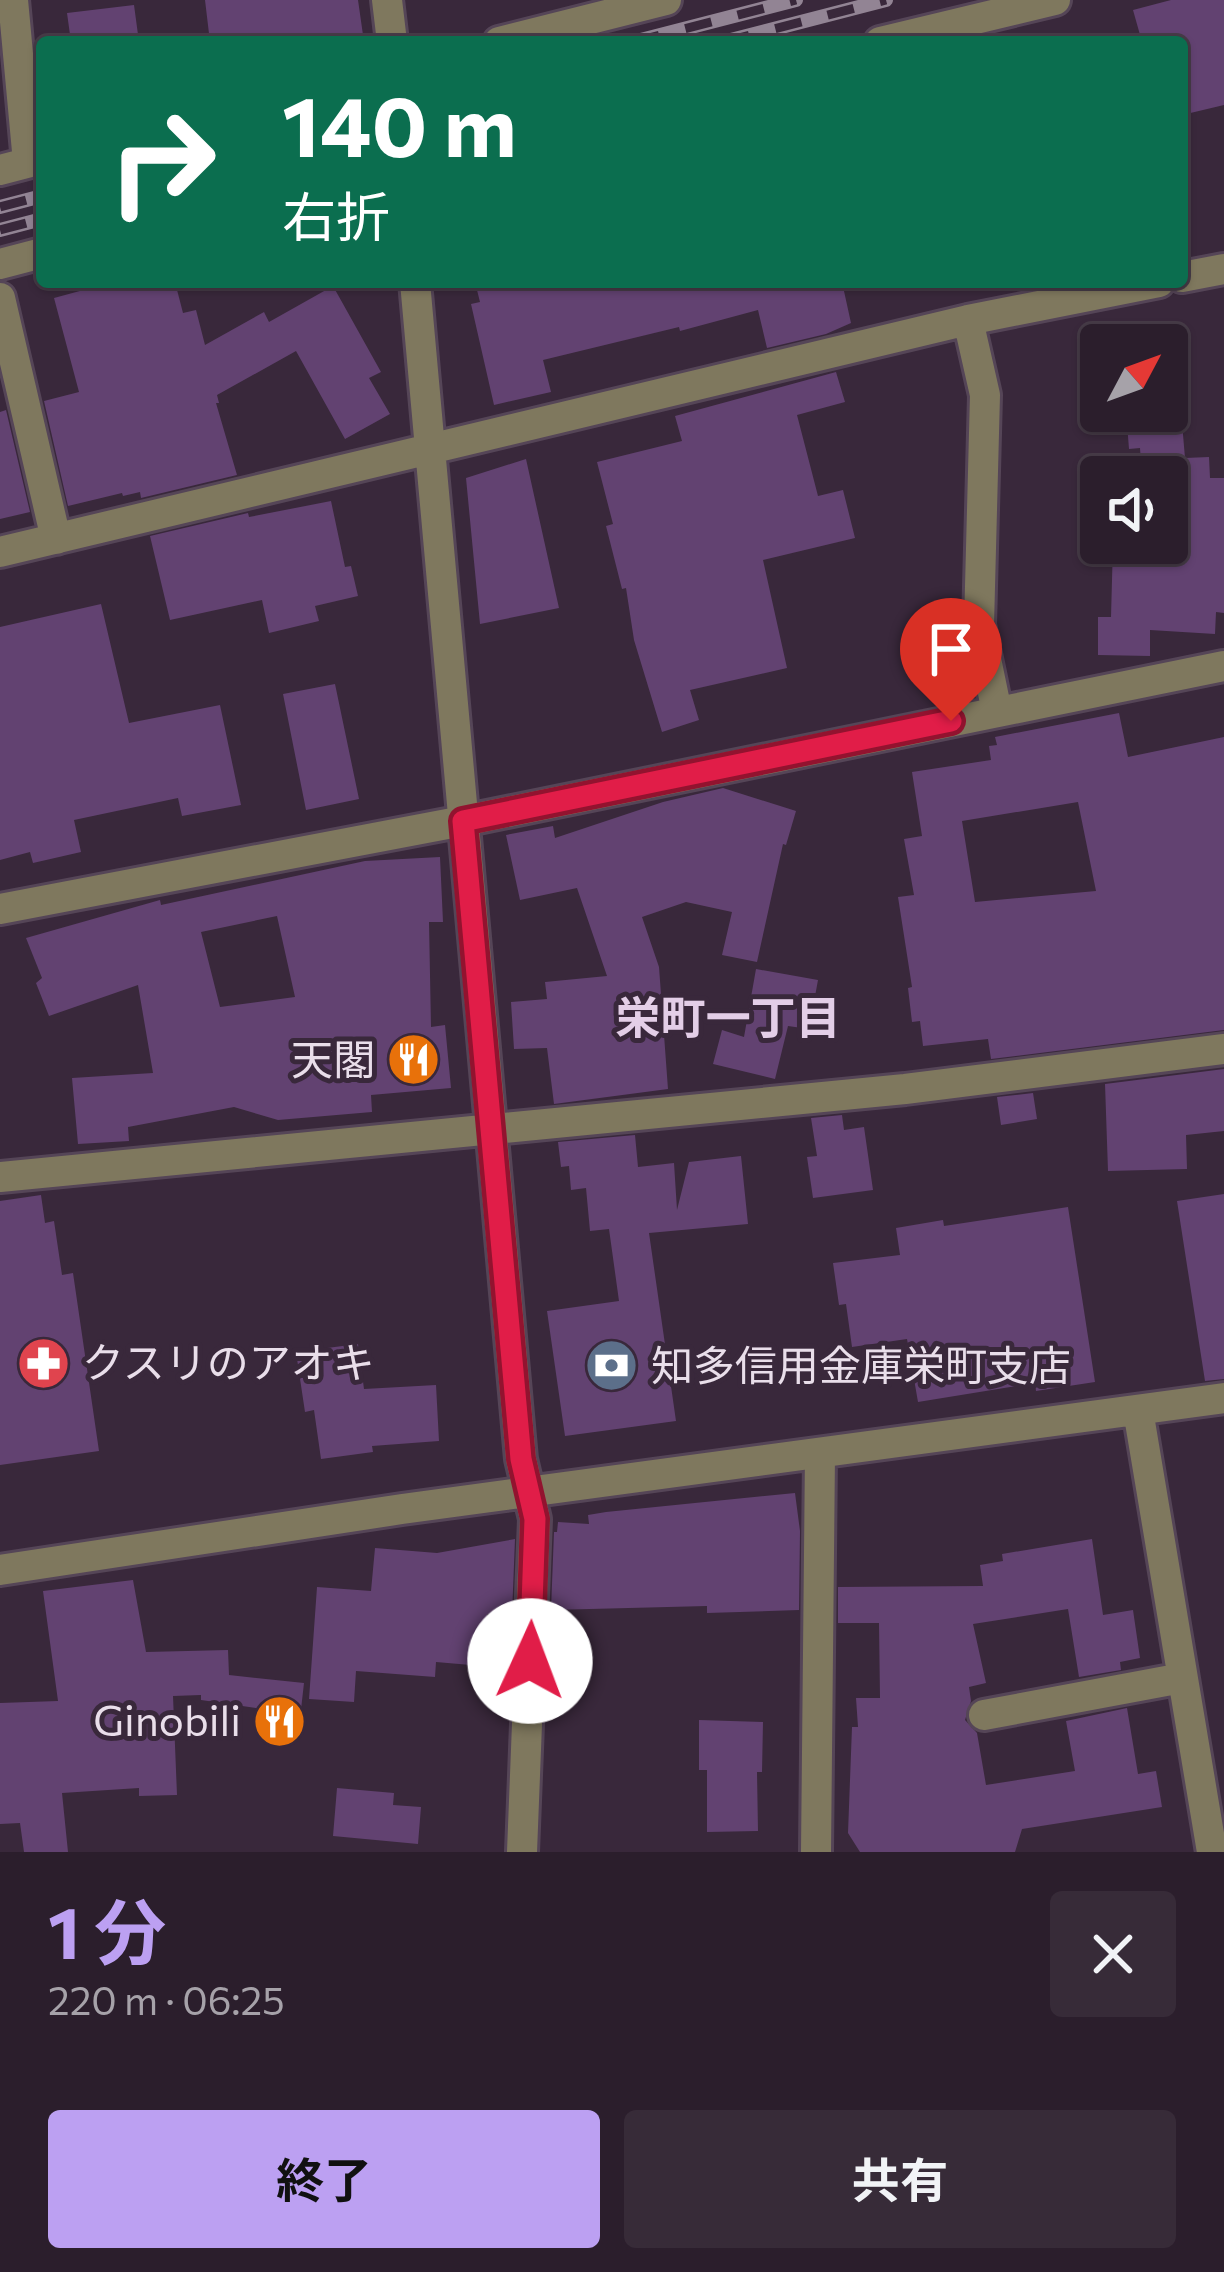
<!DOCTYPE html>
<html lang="ja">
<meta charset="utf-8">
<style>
:root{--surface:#2b1e2c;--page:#372b38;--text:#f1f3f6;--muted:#a6a2a9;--line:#473c48;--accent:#bca0f2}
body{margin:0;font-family:Commissioner,"Noto Sans JP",sans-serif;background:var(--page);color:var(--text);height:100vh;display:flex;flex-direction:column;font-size:45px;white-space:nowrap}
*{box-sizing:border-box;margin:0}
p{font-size:39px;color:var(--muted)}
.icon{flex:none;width:66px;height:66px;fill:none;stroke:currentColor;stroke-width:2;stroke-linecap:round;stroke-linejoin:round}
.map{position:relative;height:1852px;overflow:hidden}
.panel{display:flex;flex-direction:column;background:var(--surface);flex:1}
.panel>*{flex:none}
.hud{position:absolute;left:36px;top:36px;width:1152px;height:252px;border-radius:12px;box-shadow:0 3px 9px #0004,0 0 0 3px var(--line);background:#0b6e4f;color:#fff;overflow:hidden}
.needle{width:78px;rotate:49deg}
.buttons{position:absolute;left:1080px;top:324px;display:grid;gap:24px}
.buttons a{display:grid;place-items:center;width:108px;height:108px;border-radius:12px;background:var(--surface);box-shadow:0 3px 9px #0004,0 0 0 3px var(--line);font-size:60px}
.pin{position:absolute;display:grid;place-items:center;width:102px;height:102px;color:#fff;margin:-123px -51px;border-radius:50% 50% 50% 0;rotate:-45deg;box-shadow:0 0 12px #0007}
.pin .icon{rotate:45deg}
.me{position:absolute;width:132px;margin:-66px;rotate:2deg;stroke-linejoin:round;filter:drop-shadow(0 0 9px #0008)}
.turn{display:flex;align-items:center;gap:42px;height:252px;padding:0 48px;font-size:54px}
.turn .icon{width:156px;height:156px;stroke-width:2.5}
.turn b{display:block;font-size:84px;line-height:102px}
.round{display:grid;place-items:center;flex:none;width:126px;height:126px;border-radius:12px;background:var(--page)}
.overview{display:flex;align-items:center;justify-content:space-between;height:204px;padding:0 48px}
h1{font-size:72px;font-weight:700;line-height:90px;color:var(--accent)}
.primary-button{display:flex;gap:24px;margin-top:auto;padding:24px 48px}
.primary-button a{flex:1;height:138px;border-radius:12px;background:var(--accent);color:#111;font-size:48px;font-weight:700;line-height:138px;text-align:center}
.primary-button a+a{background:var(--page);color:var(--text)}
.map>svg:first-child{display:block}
.building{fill:#624271;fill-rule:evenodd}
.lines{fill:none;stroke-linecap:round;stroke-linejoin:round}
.minor-casing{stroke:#554557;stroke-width:36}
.minor{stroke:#7f785e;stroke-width:30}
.rail-casing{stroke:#928494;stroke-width:14}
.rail{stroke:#39283b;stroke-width:9;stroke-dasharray:27;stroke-linecap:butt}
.route-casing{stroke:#92132f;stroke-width:30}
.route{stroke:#e11d48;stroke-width:21}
.labels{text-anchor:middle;stroke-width:10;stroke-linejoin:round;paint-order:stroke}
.poi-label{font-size:42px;fill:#e9deea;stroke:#39283b;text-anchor:end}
.neighbourhood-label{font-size:45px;font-weight:bold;fill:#e3cee7;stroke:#39283b}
</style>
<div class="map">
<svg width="1224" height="1852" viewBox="0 0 1224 1852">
<rect width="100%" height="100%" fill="#39283b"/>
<path class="building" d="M 205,0 L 358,0 L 364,42 L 210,42 Z
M 1171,0 L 1224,0 L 1224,105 L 1182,115 L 1182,42 L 1142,42 L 1133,10 Z
M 134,5 L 139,42 L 71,42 L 67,13 Z
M 113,282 L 175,282 L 183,313 L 196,310 L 205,345 L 264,312 L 269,322 L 333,286 L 381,372 L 369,378 L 390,414 L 345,439 L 296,351 L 217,395 L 219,403 L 216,403 L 237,475 L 141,498 L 140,492 L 123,496 L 122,493 L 68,506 L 44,401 L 79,392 L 54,298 Z
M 475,282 L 842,282 L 851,323 L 826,334 L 767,348 L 758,310 L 680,331 L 679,327 L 543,360 L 551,392 L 494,405 L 471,304 L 480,302 Z
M 836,372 L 845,402 L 797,415 L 818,496 L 843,490 L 855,538 L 763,560 L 787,668 L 690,690 L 699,720 L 662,732 L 634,640 L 626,588 L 622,589 L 606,526 L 613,524 L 597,462 L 682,441 L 675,416 Z
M 6,410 L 30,512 L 0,519 L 0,412 Z
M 1126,411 L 1181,411 L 1185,458 L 1209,457 L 1210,478 L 1224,478 L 1224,613 L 1216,612 L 1215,634 L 1150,630 L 1150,656 L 1098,655 L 1098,617 L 1111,617 L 1113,543 L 1167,543 L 1167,477 L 1142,477 L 1140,448 L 1129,449 Z
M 526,459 L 559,608 L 480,624 L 466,478 Z
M 331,501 L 345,567 L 351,566 L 358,596 L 315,606 L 319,621 L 269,633 L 262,600 L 170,620 L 150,536 L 248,513 L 249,517 Z
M 101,604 L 129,723 L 220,705 L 241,805 L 182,816 L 178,798 L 74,820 L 81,852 L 33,863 L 30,852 L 0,860 L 0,627 Z
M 335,684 L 359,799 L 306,810 L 283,694 Z
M 1119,713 L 1128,757 L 1224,737 L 1224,1030 L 991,1059 L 988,1039 L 923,1046 L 920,1021 L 912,1022 L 908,988 L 912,987 L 898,897 L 914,895 L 904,839 L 922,836 L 912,772 L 991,760 L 989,746 L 997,745 L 995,737 ZM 1078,802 L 1096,891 L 975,902 L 962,821 Z
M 723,788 L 796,811 L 786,845 L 783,844 L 757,962 L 722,955 L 732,912 L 686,902 L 642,917 L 659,967 L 668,1089 L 554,1104 L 547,1048 L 514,1049 L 511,1002 L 547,999 L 545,982 L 607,976 L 577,888 L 520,900 L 506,835 L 553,826 L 555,838 L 663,802 Z
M 440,857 L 443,922 L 429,922 L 431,1027 L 445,1025 L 451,1088 L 371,1095 L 372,1112 L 278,1120 L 234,1107 L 128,1127 L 129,1141 L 78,1144 L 72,1078 L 153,1073 L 138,985 L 49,1016 L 36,983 L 42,978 L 26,938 L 160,900 L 161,905 L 365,861 ZM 277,916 L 295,997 L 220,1007 L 201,932 Z
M 756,969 L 818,980 L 809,1029 L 788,1026 L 775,1079 L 713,1064 L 722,1030 L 744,1037 Z
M 1224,1069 L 1224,1131 L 1186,1135 L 1187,1169 L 1108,1171 L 1105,1084 Z
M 1033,1093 L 1037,1119 L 1001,1125 L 997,1097 Z
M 842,1115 L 844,1130 L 864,1127 L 873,1190 L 813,1198 L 807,1157 L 817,1156 L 811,1118 Z
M 635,1135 L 638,1167 L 674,1163 L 677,1210 L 689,1162 L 741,1156 L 748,1224 L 649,1233 L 676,1421 L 565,1436 L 547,1311 L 619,1301 L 609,1229 L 590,1231 L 586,1188 L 571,1190 L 569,1166 L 561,1167 L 558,1142 Z
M 1224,1194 L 1224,1379 L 1205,1381 L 1177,1201 Z
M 41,1195 L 45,1223 L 54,1221 L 62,1275 L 73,1273 L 99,1451 L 0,1465 L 0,1201 Z
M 1068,1207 L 1095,1382 L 1036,1391 L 1035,1383 L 918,1402 L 907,1339 L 852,1347 L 846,1304 L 839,1305 L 833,1263 L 900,1255 L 896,1228 L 943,1220 L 944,1226 Z
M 358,1344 L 364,1389 L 436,1385 L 439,1441 L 372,1446 L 373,1452 L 321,1459 L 314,1410 L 305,1412 L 296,1352 Z
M 795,1493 L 800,1531 L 799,1610 L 707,1613 L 707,1606 L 551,1610 L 554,1532 L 557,1532 L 558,1522 L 589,1524 L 588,1515 L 606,1512 Z
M 515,1539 L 512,1615 L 487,1614 L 482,1666 L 436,1662 L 435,1677 L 356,1671 L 354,1702 L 309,1699 L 317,1587 L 371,1591 L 375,1548 L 437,1553 Z
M 1092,1539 L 1103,1615 L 1133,1610 L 1140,1658 L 1120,1662 L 1121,1670 L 1079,1677 L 1068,1609 L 973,1624 L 986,1683 L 969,1687 L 971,1701 L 965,1720 L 977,1733 L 986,1785 L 1075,1771 L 1066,1721 L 1127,1708 L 1138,1774 L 1156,1771 L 1162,1807 L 1022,1829 L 1015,1852 L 860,1852 L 848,1833 L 852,1727 L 858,1727 L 856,1698 L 880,1698 L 879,1623 L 838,1623 L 838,1587 L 983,1586 L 980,1565 L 1003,1561 L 1002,1554 Z
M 133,1580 L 146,1652 L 228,1650 L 229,1675 L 304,1683 L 298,1736 L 260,1733 L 263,1709 L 201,1700 L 201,1695 L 173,1696 L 177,1795 L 139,1796 L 139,1788 L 62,1793 L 68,1852 L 24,1852 L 20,1823 L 0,1824 L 0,1703 L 58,1701 L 43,1591 Z
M 699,1720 L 763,1722 L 762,1772 L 757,1772 L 758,1831 L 707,1832 L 707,1770 L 699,1770 Z
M 337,1788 L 394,1793 L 393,1805 L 421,1807 L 418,1844 L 333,1836 Z"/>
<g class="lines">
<defs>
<path id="minor" d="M 13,0 L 28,162
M 387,0 L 392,42
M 499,42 L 666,0
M 880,42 L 1055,0
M 0,170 L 42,159
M 0,264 L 42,253
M 1182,277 L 1224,269
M 415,282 L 521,1459 L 535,1519 L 522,1852
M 0,298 L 56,539
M 968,320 L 985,395 L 979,625 L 997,712
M 0,552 L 968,320 L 1159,282
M 0,909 L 463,821 L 1224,666
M 0,1177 L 905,1089 L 1224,1049
M 1138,1410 L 1212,1852
M 0,1570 L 402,1509 L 1224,1398
M 984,1715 L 1182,1678
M 816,1852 L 820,1454"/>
</defs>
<use href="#minor" class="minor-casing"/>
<use href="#minor" class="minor"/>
<defs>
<path id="rail" d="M 633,42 L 796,0
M 723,42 L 886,0
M 0,207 L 42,196
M 0,230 L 42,219"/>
</defs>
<use href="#rail" class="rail-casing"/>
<use href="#rail" class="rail"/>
</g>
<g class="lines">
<defs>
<path id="route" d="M 530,1661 L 535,1519 L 521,1459 L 463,821 L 951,721"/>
</defs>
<use href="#route" class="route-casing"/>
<use href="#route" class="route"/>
</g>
<defs>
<symbol id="restaurant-disc" viewBox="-11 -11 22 22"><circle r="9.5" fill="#e8710a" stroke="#39283b"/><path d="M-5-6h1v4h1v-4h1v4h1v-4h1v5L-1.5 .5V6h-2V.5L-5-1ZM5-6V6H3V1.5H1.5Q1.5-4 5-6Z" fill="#fff"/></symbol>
<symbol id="pharmacy-disc" viewBox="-11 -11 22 22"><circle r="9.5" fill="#e0444e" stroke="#39283b"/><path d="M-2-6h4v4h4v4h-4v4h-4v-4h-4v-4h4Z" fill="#fff"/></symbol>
<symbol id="bank-disc" viewBox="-11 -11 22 22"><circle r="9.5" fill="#5c6f8a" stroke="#39283b"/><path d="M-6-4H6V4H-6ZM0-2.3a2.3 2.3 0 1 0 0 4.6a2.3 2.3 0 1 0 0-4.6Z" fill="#fff"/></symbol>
</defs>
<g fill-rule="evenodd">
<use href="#restaurant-disc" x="384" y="1030" width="59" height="59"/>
<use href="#pharmacy-disc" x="14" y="1334" width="59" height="59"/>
<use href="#bank-disc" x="582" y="1336" width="59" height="59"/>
<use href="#restaurant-disc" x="250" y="1692" width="59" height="59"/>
</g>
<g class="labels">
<g class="poi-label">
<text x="375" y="1075">天閣</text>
<text x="82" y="1378" text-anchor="start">クスリのアオキ</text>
<text x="651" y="1381" text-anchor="start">知多信用金庫栄町支店</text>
<text x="241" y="1736">Ginobili</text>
</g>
<g class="neighbourhood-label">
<text x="728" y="1034">栄町一丁目</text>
</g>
</g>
</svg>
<div class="buttons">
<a><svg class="needle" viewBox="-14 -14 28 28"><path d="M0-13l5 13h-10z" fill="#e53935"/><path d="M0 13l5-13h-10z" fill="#a6a2a9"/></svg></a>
<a><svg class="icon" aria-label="sound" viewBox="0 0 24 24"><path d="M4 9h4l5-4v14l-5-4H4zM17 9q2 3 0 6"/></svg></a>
</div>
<div class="pin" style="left:951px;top:721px;background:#d93025"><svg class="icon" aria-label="arrive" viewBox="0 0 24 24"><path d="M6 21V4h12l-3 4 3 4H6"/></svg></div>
<svg class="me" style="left:530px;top:1661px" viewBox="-20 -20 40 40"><circle r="19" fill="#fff"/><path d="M0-13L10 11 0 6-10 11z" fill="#e11d48"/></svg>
<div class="hud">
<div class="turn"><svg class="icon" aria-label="right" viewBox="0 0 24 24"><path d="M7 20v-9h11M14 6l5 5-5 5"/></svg><div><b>140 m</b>右折</div></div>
</div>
</div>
<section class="panel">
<div class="overview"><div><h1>1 分</h1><p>220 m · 06:25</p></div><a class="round"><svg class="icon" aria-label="close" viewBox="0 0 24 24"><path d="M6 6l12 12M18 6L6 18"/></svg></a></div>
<div class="primary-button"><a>終了</a><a>共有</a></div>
</section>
